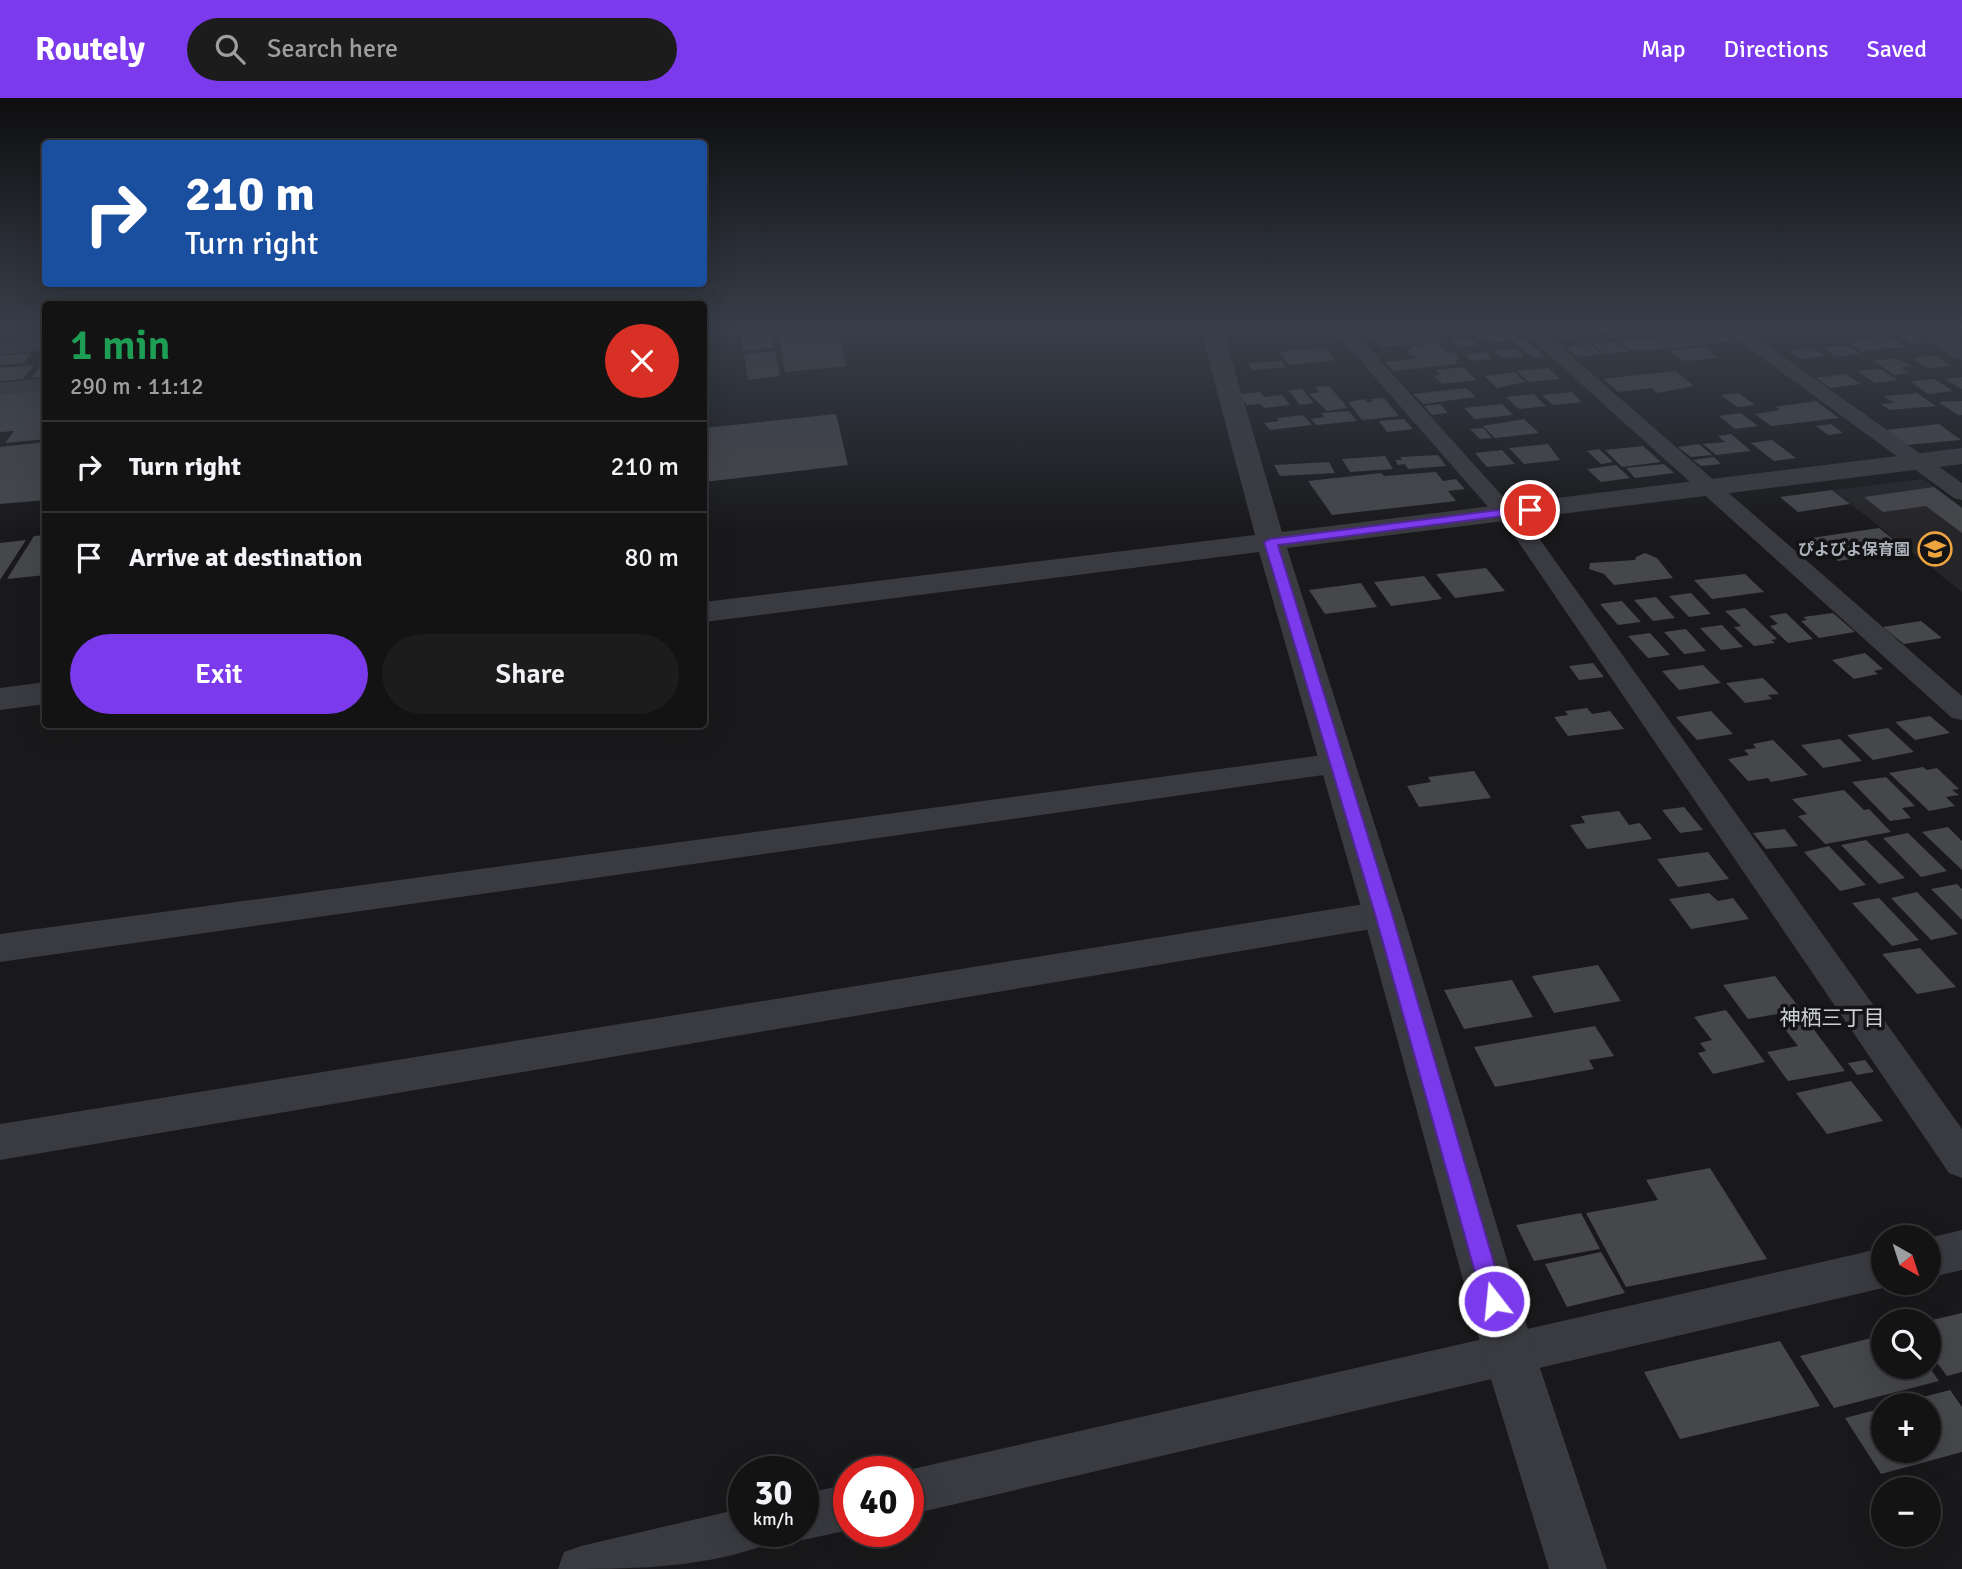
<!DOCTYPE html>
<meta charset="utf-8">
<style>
:root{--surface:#131314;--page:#1c1c1d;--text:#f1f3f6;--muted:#9d9ea0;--line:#323234;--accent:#7c3aed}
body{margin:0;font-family:Signika,"Noto Sans JP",sans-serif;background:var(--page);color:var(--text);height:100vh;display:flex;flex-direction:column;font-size:26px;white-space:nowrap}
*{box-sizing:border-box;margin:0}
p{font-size:23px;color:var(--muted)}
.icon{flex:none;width:38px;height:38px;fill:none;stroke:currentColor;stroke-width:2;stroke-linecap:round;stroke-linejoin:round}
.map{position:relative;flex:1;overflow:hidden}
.side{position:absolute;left:42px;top:203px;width:665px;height:427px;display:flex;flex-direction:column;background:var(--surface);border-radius:7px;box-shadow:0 7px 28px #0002,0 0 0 2px var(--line)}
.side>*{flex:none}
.banner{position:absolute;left:42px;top:42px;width:665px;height:147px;border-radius:7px;box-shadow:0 7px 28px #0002,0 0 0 2px var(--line);background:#1a4fa0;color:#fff;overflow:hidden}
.needle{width:46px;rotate:141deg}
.tools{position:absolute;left:1871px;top:1127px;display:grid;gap:14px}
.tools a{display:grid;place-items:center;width:70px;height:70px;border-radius:50%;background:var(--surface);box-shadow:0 7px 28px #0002,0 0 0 2px var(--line);font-size:35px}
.speed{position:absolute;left:728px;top:1358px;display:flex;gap:14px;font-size:35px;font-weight:700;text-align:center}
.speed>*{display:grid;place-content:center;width:91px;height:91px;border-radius:50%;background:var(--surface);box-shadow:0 7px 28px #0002,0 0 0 2px var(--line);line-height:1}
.speed small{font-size:18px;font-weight:400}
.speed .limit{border:10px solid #d22;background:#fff;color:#111}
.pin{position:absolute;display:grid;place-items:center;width:60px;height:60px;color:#fff;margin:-30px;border:4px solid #fff;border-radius:50%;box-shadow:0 2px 7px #0007}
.me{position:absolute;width:77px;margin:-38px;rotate:344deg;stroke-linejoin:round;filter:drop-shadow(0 0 5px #0008)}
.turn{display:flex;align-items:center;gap:24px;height:147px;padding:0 28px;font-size:32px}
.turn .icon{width:91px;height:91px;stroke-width:2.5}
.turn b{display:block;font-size:49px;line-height:60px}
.round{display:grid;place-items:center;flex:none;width:74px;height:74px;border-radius:37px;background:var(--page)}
.overview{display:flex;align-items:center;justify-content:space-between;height:119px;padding:0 28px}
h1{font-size:42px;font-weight:600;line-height:52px;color:#1e9e55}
.action{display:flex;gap:14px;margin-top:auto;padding:14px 28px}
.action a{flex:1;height:80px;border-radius:42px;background:var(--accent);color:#fff;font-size:28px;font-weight:600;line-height:80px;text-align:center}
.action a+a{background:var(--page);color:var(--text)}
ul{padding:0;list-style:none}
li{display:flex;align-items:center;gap:21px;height:91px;padding:0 28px;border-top:2px solid var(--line)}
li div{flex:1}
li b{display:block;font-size:26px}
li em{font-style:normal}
header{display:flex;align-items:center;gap:42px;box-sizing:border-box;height:98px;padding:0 35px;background:var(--accent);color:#fff}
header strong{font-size:33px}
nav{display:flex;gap:38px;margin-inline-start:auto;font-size:24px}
.search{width:490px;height:63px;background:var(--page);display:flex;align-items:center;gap:18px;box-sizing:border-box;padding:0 24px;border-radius:38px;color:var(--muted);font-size:26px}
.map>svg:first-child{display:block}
.built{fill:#252528}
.building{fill:#46474b}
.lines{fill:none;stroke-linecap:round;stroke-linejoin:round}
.minor{fill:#3a3b40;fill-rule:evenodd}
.tertiary{fill:#3a3b40;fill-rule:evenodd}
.route{fill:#7c3aed;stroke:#51269a;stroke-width:2}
.labels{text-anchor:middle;stroke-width:7;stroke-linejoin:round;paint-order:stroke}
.far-poi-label{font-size:16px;font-weight:bold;fill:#acb1ba;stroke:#141416;text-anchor:end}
.neighbourhood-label{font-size:21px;fill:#ccd0d6;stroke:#141416}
</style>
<header>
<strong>Routely</strong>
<div class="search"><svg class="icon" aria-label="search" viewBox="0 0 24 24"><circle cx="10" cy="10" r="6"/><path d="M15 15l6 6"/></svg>Search here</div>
<nav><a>Map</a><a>Directions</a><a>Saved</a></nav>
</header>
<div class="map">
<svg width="1962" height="1471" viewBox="0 0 1962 1471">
<rect width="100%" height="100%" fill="#19191b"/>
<path class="built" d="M 1923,381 L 1962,409 L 1962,494 L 1833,392 Z"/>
<path class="building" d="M 794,229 L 837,229 L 847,268 L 785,274 L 778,231 Z
M 1499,229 L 1513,229 L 1522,238 L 1511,240 Z
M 1574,229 L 1584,237 L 1561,240 L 1549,231 Z
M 1577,229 L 1603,229 L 1609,234 L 1586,237 Z
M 1432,233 L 1443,244 L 1381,249 L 1371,238 Z
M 1905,233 L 1923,245 L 1910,246 L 1896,234 Z
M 771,234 L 774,250 L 743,252 L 742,237 Z
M 1719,234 L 1733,243 L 1710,246 L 1696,236 Z
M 1880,235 L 1889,242 L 1896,241 L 1905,250 L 1885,250 L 1861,254 L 1849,245 L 1857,245 L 1853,242 L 1873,240 L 1867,236 Z
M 1501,236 L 1509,243 L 1489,245 L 1481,238 Z
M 1694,236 L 1708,246 L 1684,249 L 1671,239 Z
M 1668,239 L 1682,249 L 1632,253 L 1619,243 Z
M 1470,240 L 1478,247 L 1458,249 L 1450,241 Z
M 1523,240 L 1540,254 L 1545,259 L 1533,260 L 1511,241 Z
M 1616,244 L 1629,253 L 1605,256 L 1593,246 Z
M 1438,245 L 1447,255 L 1453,254 L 1460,261 L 1454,262 L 1458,266 L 1393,273 L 1385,264 L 1422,260 L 1414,259 L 1407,252 L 1413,251 L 1410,248 Z
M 1590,246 L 1602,256 L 1578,259 L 1566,249 Z
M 1846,247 L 1860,256 L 1836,259 L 1823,250 Z
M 1325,249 L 1336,262 L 1289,267 L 1279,254 Z
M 1705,249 L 1719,260 L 1683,263 L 1670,252 Z
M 1812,249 L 1825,258 L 1801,261 L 1788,252 Z
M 1516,251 L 1524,258 L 1503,260 L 1495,253 Z
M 775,253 L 780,278 L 748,282 L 744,256 Z
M 1485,254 L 1492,261 L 1472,263 L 1464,256 Z
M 31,255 L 24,265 L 0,267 L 0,258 Z
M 1936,257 L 1952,268 L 1928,270 L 1912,260 Z
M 46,260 L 46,279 L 31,280 Z
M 1895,260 L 1913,268 L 1901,270 L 1910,275 L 1895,277 L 1873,263 Z
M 1282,263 L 1286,269 L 1252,272 L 1248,265 Z
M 34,267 L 23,281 L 0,283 L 0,270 Z
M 1463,269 L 1476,282 L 1442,286 L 1434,278 L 1440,277 L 1436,272 Z
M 1548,270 L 1560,281 L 1529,284 L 1517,273 Z
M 1880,271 L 1898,282 L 1875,285 L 1857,273 Z
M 1675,273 L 1694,288 L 1657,295 L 1652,290 L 1618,294 L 1603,281 Z
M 1515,274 L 1525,284 L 1497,290 L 1484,278 Z
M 1845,276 L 1861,286 L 1830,290 L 1816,280 Z
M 1962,279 L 1962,291 L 1944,281 Z
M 1934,281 L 1953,293 L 1928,296 L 1910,283 Z
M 1329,288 L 1343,304 L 1347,310 L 1327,313 L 1309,296 L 1319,294 L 1315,289 Z
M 46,290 L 46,341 L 5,345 L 14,333 L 0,334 L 0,294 Z
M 1466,290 L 1476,299 L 1423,306 L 1413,296 Z
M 1302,291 L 1314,305 L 1300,307 L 1288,292 Z
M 1260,294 L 1264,299 L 1282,297 L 1290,307 L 1264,310 L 1261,306 L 1247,307 L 1239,296 Z
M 1572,294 L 1582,304 L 1553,307 L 1542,297 Z
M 1739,295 L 1755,307 L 1737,309 L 1721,297 Z
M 1917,295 L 1936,308 L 1890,312 L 1881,306 L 1894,305 L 1884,298 Z
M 1534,296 L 1546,308 L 1519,311 L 1506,299 Z
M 1384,300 L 1399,318 L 1362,322 L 1348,304 L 1364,301 L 1367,304 L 1373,304 L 1370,301 Z
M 1816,303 L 1839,320 L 1771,328 L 1755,316 L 1780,312 L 1775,309 Z
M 1962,303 L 1962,317 L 1958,317 L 1938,304 Z
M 1440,306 L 1448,315 L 1432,317 L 1424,308 Z
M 1502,306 L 1513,317 L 1475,321 L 1464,310 Z
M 1349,313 L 1357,323 L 1316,327 L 1311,321 L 1324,319 L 1321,315 Z
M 1741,315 L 1758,328 L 1735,331 L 1719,318 Z
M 836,316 L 848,367 L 704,384 L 704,330 Z
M 1303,317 L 1312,327 L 1270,332 L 1264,325 L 1279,323 L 1277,320 Z
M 1404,321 L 1413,331 L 1387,334 L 1379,323 Z
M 1524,321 L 1539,335 L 1495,340 L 1483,328 Z
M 1831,326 L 1843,335 L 1828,337 L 1816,328 Z
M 1939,326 L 1961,342 L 1906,347 L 1885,332 Z
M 1483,330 L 1492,340 L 1480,341 L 1470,331 Z
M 1731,336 L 1751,353 L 1716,357 L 1703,346 L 1725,344 L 1718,338 Z
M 1772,342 L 1796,360 L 1774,363 L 1751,345 Z
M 46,344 L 46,402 L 0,406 L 0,349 Z
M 1548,346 L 1560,362 L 1524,366 L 1509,350 Z
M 1699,346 L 1712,357 L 1691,359 L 1678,349 Z
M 1643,348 L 1661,364 L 1622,369 L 1605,352 Z
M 1599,351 L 1613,364 L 1601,366 L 1587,353 Z
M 1502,352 L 1515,366 L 1487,369 L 1475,355 Z
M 1438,357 L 1446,368 L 1408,371 L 1405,366 L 1398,367 L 1395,362 L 1402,362 L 1400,359 Z
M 1385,358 L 1393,371 L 1350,374 L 1342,361 Z
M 1714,359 L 1721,366 L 1701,368 L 1693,362 Z
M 1329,364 L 1335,375 L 1280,378 L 1274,367 Z
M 1664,366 L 1674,375 L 1635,380 L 1626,370 Z
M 1616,367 L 1630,380 L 1601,384 L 1587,371 Z
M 1436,374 L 1443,383 L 1456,381 L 1465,391 L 1448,393 L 1456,403 L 1332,417 L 1308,383 L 1381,375 L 1384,378 Z
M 1934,389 L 1962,410 L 1962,435 L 1926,408 L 1883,414 L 1864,399 Z
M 1832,392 L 1850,406 L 1798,414 L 1780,399 Z
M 1879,430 L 1907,452 L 1838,463 L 1811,440 Z
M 46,437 L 46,477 L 7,481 L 34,438 Z
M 26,442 L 0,482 L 0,445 Z
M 1645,455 L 1657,460 L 1673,480 L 1614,487 L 1604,476 L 1589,471 L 1590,465 L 1635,462 L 1636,459 Z
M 1486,470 L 1505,493 L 1455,500 L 1436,476 Z
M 1745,476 L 1764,494 L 1712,501 L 1694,482 Z
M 1424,478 L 1442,501 L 1391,508 L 1374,484 Z
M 1361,485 L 1377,509 L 1325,516 L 1309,492 Z
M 1691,495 L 1711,516 L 1689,519 L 1669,498 Z
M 1656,499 L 1675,520 L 1653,523 L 1634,502 Z
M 1622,503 L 1641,524 L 1618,527 L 1600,506 Z
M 1745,510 L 1777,541 L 1771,542 L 1775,545 L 1754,548 L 1734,529 L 1741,528 L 1725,513 Z
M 1786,515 L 1813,541 L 1788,545 L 1770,528 L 1778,526 L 1769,518 Z
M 1833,515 L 1855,534 L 1819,540 L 1801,523 L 1807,522 L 1803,519 Z
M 1921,523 L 1942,540 L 1904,546 L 1883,529 Z
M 1722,527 L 1743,549 L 1721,552 L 1700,530 Z
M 1686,531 L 1706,553 L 1684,556 L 1664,534 Z
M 1650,535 L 1670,557 L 1648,560 L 1628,538 Z
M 1865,555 L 1883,571 L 1874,573 L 1878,576 L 1854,581 L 1832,562 Z
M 1593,565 L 1604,579 L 1579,582 L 1569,568 Z
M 1703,567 L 1721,585 L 1679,592 L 1662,573 Z
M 1763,580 L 1779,596 L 1768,597 L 1772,601 L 1745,605 L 1726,585 Z
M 1587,610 L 1592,616 L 1610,613 L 1624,631 L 1568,638 L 1554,619 L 1568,617 L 1565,613 Z
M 1711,613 L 1733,636 L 1697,642 L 1676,619 Z
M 1930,618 L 1950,635 L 1915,642 L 1895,624 Z
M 1888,630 L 1914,654 L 1873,662 L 1847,637 Z
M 1840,641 L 1862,663 L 1823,670 L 1801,647 Z
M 1773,642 L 1808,677 L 1771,684 L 1768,680 L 1748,683 L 1728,661 L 1749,657 L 1744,652 L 1756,650 L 1753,646 Z
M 1923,669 L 1927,672 L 1937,670 L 1959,691 L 1952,692 L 1959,697 L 1946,699 L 1955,708 L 1929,713 L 1889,675 Z
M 1474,673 L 1491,700 L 1419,709 L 1407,688 L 1431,684 L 1428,679 Z
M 1886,679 L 1915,708 L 1902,710 L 1911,720 L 1890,723 L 1852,684 Z
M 1844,692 L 1864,712 L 1869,711 L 1891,734 L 1825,746 L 1798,718 L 1807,716 L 1792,701 Z
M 1684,709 L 1703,732 L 1680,735 L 1662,712 Z
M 1619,713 L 1629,727 L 1640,725 L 1652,741 L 1587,751 L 1570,727 L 1585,725 L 1581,718 Z
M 1948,729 L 1962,743 L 1962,772 L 1922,734 Z
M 1785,731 L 1798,748 L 1766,751 L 1753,735 Z
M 1908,735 L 1947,773 L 1921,779 L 1883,740 Z
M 1866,742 L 1905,780 L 1879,786 L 1841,747 Z
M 1829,748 L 1866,787 L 1840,793 L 1804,754 Z
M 1708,754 L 1729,781 L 1678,789 L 1657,761 Z
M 1957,786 L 1962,791 L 1962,822 L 1931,791 Z
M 1917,794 L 1958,836 L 1931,842 L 1891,800 Z
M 1709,795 L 1718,803 L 1733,800 L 1749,821 L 1691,831 L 1669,801 Z
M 1879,800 L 1919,842 L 1892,848 L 1852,805 Z
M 1920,850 L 1956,889 L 1917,896 L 1882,856 Z
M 1598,867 L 1621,903 L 1554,915 L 1532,878 Z
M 1775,878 L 1801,912 L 1748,921 L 1723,887 Z
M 1512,882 L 1533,919 L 1464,931 L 1444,892 Z
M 1726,912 L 1765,964 L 1713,976 L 1698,955 L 1706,953 L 1700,945 L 1712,942 L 1694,919 Z
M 1809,925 L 1845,973 L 1788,983 L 1767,954 L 1798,948 L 1784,930 Z
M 1595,928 L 1614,958 L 1589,962 L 1594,971 L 1495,989 L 1474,949 Z
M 1865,962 L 1874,974 L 1857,977 L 1848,965 Z
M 1851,983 L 1883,1023 L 1827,1036 L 1796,995 Z
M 1710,1070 L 1767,1161 L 1626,1189 L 1586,1115 L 1658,1102 L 1646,1082 Z
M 1581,1115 L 1600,1151 L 1534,1163 L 1516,1127 Z
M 1601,1154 L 1625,1195 L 1567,1209 L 1545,1166 Z
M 1962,1215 L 1962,1274 L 1947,1278 L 1928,1253 L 1928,1223 Z
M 1883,1237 L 1883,1269 L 1929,1269 L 1939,1283 L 1834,1310 L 1800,1258 Z
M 1780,1243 L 1820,1308 L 1680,1341 L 1644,1274 Z
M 1950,1292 L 1962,1309 L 1962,1354 L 1881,1376 L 1845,1320 L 1883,1310 L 1883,1353 L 1928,1353 L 1928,1307 L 1896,1306 Z"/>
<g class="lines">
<path class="minor" d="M 1331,229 L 1350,229 L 1533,432 L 1962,1031 L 1962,1080 L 1949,1075 L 1517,442 Z
M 1518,229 L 1538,229 L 1962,598 L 1962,622 L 1952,620 Z
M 1720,229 L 1741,229 L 1962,385 L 1962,402 L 1954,400 Z
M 46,241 L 46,252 L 0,256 L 0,244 Z
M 46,280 L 46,292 L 0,297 L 0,285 Z
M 1338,655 L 1348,658 L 1352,665 L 1348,672 L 1338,675 L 0,864 L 0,836 Z
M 1383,803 L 1394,807 L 1399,816 L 1394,825 L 1383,829 L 0,1062 L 0,1026 Z
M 1962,1132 L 1962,1172 L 1928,1180 L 1928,1140 Z
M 1883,1150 L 1883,1185 L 1895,1185 L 1883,1190 L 908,1417 L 908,1374 L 905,1374 L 908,1372 Z
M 849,1386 L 849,1432 L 803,1442 L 787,1435 L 803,1433 L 803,1396 Z
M 744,1410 L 744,1433 L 767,1433 L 760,1449 C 694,1471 627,1471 558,1471 L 564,1454 L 581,1448 Z"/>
<path class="tertiary" d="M 1200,229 L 1222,229 L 1282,434 L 1962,350 L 1962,366 L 1287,450 L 1403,816 L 1535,1255 L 1607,1471 L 1549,1471 L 1483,1255 L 1363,816 L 1259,454 L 704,524 L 704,504 L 1255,437 Z
M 1909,229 L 1936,229 L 1962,245 L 1962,262 L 1954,260 Z
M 46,584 L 46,606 L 0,612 L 0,590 Z"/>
</g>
<linearGradient id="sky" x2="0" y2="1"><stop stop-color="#0e0e0f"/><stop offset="0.53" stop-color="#383e4a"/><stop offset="1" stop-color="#383e4a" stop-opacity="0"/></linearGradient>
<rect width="1962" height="435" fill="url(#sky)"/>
<path class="route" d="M 1530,408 L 1534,409 L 1534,414 L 1278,447 L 1392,816 L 1505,1203 L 1502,1211 L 1494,1214 L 1487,1211 L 1483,1203 L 1375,816 L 1264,444 L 1270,441 Z"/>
<defs>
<symbol id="school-ring" viewBox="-11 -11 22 22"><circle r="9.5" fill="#141416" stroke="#eda43f" stroke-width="1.5"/><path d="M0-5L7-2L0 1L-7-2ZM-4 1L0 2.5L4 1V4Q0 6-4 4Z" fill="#eda43f"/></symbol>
</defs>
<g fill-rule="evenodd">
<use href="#school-ring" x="1916" y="432" width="38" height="38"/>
</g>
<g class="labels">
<g class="far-poi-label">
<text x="1910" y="457">ぴよびよ保育園</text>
</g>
<g class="neighbourhood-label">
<text x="1832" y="927">神栖三丁目</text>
</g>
</g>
</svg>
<div class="tools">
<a><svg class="needle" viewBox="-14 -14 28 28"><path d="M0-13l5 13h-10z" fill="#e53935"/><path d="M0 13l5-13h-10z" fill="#9d9ea0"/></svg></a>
<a><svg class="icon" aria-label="search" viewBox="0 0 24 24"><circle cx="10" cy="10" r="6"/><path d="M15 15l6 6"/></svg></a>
<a>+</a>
<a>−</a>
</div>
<div class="speed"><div>30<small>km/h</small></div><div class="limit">40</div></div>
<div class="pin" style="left:1530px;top:412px;background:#d93025"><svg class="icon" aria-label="arrive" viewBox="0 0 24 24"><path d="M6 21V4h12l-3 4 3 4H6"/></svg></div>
<svg class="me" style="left:1494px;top:1203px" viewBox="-20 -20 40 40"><circle r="17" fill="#7c3aed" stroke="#fff" stroke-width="3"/><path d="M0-11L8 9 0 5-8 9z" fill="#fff"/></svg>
<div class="banner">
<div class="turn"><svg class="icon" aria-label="right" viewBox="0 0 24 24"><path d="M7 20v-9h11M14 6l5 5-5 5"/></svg><div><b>210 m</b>Turn right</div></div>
</div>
<section class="side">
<div class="overview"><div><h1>1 min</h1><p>290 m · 11:12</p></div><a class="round" style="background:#d93025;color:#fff"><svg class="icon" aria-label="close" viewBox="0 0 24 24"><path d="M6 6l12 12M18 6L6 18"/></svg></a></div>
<ul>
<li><svg class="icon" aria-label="right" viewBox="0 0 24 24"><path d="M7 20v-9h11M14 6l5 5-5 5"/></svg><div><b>Turn right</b></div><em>210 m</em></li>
<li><svg class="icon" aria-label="arrive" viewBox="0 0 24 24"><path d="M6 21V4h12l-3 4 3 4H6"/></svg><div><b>Arrive at destination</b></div><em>80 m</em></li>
</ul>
<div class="action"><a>Exit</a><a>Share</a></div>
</section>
</div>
